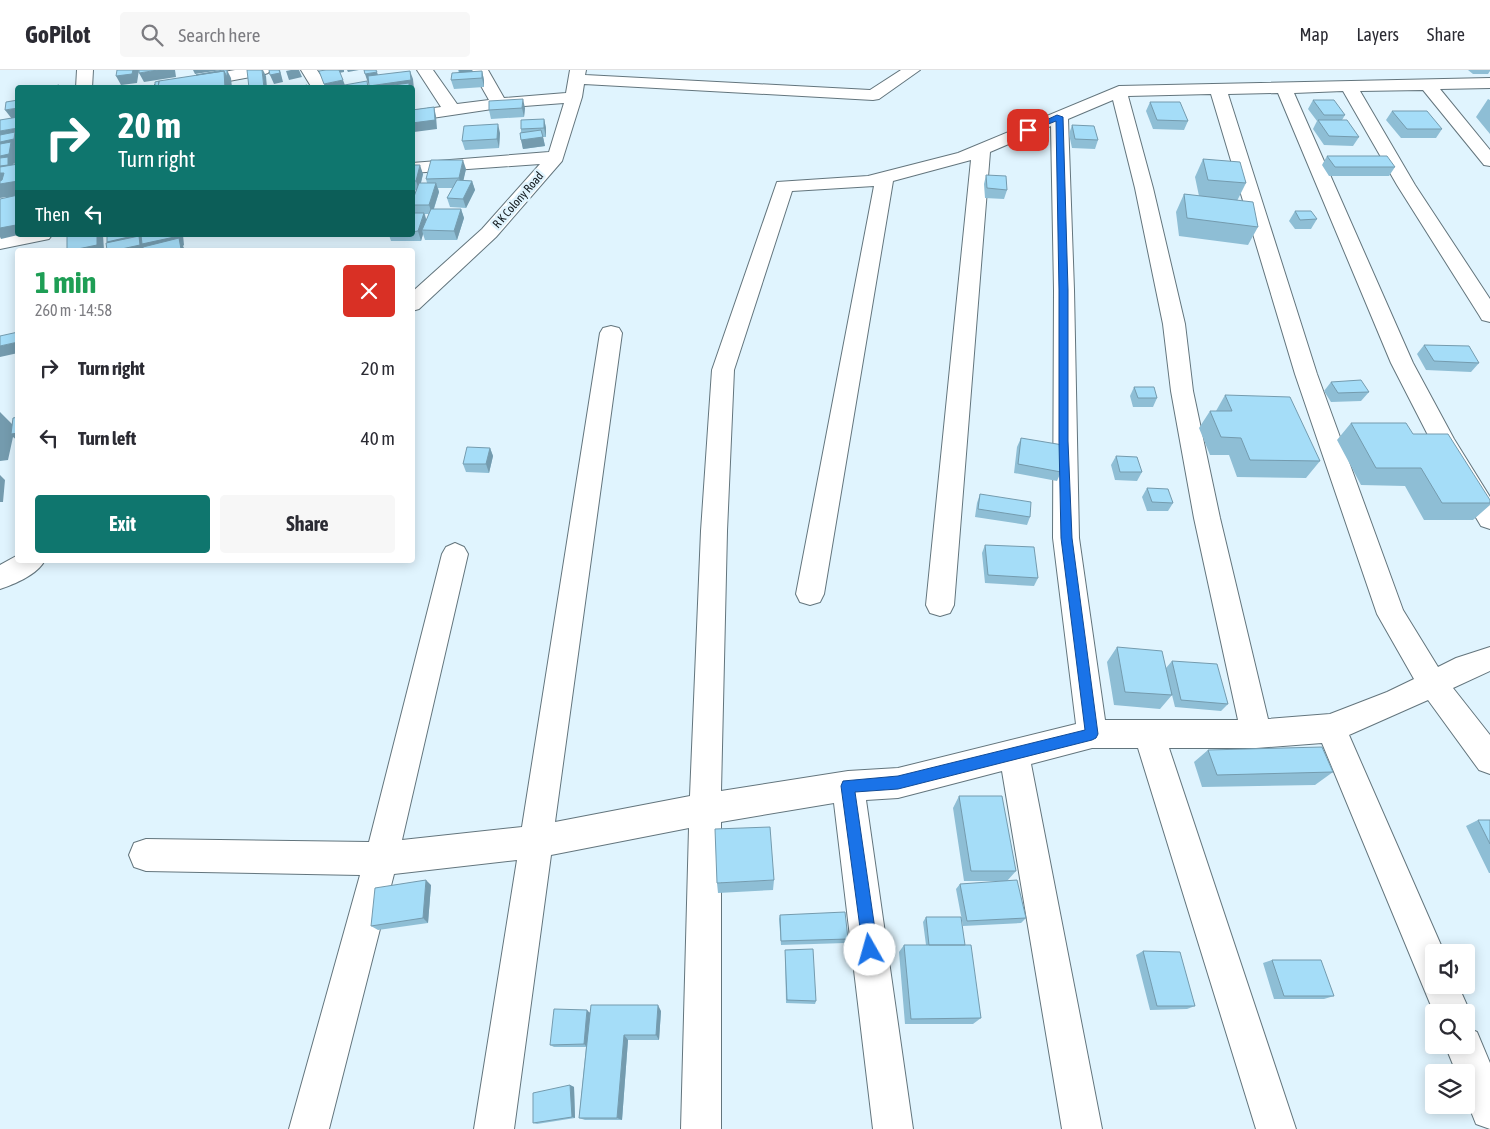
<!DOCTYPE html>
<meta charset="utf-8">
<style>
:root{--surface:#fff;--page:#f7f7f7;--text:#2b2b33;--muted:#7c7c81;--line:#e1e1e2;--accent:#0f766e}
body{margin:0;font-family:"Asap Condensed",sans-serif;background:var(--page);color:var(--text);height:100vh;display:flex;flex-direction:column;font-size:19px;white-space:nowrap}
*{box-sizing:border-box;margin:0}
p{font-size:16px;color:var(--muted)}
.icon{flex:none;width:28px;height:28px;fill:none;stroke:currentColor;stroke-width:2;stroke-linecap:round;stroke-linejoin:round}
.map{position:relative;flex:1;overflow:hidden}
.side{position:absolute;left:15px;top:178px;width:400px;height:315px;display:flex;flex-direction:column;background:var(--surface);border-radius:5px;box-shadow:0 2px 12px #0003}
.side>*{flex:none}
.guide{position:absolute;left:15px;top:15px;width:400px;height:152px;border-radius:5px;box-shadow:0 2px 12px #0003;background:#0f766e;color:#fff;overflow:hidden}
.buttons{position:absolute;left:1425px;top:874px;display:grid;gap:10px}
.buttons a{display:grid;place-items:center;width:50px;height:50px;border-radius:5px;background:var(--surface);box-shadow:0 2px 12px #0003;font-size:25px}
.pin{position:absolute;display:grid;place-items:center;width:42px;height:42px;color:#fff;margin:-21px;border-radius:10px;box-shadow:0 2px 8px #0006}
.me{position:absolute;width:55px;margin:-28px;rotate:353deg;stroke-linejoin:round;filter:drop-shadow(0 0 4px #0008)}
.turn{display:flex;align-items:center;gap:18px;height:105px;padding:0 20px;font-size:22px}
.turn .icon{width:65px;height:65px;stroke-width:2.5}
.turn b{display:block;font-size:35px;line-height:42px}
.then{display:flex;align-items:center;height:48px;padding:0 20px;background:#0003;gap:10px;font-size:19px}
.round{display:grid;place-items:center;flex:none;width:52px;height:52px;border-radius:5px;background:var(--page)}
.summary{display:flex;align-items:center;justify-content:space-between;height:85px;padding:0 20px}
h1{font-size:30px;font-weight:700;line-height:38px;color:#1e9e55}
.cta{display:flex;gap:10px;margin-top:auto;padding:10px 20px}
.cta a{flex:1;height:58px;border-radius:5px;background:var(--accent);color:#fff;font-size:20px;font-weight:700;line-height:58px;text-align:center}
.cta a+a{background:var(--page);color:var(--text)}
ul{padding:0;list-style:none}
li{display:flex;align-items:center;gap:15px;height:70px;padding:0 20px}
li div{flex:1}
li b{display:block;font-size:19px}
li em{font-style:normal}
header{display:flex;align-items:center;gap:30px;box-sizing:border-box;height:70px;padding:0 25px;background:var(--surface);border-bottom:1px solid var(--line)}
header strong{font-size:24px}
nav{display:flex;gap:28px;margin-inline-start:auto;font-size:18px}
.search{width:350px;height:45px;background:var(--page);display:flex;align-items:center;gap:12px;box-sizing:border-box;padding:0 18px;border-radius:5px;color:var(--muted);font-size:19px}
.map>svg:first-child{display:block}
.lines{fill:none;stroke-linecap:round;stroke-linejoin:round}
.minor-casing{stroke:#63757d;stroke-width:2}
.minor{fill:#fff;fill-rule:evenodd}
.wall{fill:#8ebed5;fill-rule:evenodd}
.shaded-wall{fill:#749bae}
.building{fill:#a5ddf8;stroke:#749bae}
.route{fill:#1a73e8;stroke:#114b97}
.labels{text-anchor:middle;stroke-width:5;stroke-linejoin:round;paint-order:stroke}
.far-street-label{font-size:12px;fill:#11181c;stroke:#e0f4fe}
</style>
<header>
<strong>GoPilot</strong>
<div class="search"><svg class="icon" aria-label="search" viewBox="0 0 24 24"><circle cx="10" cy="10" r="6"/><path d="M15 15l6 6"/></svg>Search here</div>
<nav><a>Map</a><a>Layers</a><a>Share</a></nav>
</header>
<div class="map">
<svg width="1490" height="1059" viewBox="0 0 1490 1059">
<rect width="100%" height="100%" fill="#e0f4fe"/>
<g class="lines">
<defs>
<path id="minor" d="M 77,0 L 93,0 L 92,18 L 76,18 Z
M 235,0 L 270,0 L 268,3 L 262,5 L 191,18 L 153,18 L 155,15 L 161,13 Z
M 301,0 L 317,0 L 329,18 L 312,18 Z
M 417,0 L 433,0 L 457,34 L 489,30 L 472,0 L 488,0 L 504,28 L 566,23 L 570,0 L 586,0 L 585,5 L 870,20 L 901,0 L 920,0 L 879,29 L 873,30 L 584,14 L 582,27 L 562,91 L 496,167 L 419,239 L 412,241 L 412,222 L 482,159 L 540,94 L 412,103 L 412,93 L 549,82 L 564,33 L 499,38 L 412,51 L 412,41 L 441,37 Z
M 1490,8 L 1490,18 L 1440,19 L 1490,80 L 1490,96 L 1484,95 L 1423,20 L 1360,21 L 1415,115 L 1490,229 L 1490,252 L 1482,250 L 1479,245 L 1397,115 L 1343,21 L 1294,23 L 1413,293 L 1454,369 L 1490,427 L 1490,459 L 1481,456 L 1432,373 L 1391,293 L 1278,23 L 1228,24 L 1317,304 L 1403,540 L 1438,597 L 1456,588 L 1490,577 L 1490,601 L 1453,618 L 1490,665 L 1490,704 L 1479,700 L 1428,630 L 1349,665 L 1444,882 L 1434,882 L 1434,915 L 1458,915 L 1470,942 L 1466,952 L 1466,942 L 1434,943 L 1322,673 L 1256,678 L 1169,678 L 1296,1059 L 1256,1059 L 1138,678 L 1092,678 L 1031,694 L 1102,1059 L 1062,1059 L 1002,701 L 898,728 L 866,730 L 913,1059 L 873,1059 L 834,733 L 721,752 L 721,1059 L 681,1059 L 689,758 L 551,785 L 514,1059 L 474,1059 L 517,790 L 394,804 L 329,1059 L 289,1059 L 360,805 L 146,801 L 134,797 L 129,785 L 134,773 L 146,769 L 369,772 L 442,484 L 446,477 L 455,473 L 464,477 L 468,484 L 402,770 L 522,757 L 600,263 L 603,258 L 611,256 L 619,258 L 622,263 L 555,752 L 690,726 L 701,461 L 712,300 L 777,112 L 868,106 L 958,83 L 1119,16 ZM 1211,24 L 1295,304 L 1377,544 L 1414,609 L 1387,622 L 1330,644 L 1268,649 L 1220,448 L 1193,321 L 1185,254 L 1153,118 L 1128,26 ZM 1113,30 L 1135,118 L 1163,254 L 1171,321 L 1194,448 L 1238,650 L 1105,650 L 1079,468 L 1074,220 L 1068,49 ZM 1051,56 L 1054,220 L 1053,468 L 1076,654 L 898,698 L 848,701 L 721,721 L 727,461 L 734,300 L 792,121 L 874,116 L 796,524 L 800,532 L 810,535 L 820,532 L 824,524 L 893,111 L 971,90 L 926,535 L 930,543 L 940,546 L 950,543 L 954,535 L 990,82 Z
M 18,164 L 18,165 L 52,165 L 49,169 L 0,179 L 0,167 Z
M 18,485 L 18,490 L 45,490 C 38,504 15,514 0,519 L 0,495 Z
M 1466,957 L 1477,962 L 1490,993 L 1490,1059 L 1476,1054 L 1466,1029 L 1466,1002 L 1456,1002 L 1445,975 L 1466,975 Z"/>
</defs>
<use href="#minor" class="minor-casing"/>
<use href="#minor" class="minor"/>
</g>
<path class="wall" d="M 458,0 L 472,0 L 472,2 L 482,1 L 484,10 L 484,17 L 454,19 L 451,10 L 459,3 Z
M 1468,0 L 1490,0 L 1490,1 L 1488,4 L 1473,4 Z
M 1488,29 L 1490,30 L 1490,64 L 1476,47 Z
M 1313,30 L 1345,45 L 1342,50 L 1359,67 L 1353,76 L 1324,75 L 1313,59 L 1317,51 L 1308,39 Z
M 489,31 L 525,38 L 524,47 L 491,49 L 489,40 Z
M 1150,32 L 1188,51 L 1184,60 L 1153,59 L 1146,41 Z
M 1392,41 L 1442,59 L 1436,68 L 1401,68 L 1386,50 Z
M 544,49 L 546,58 L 546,67 L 543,67 L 545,76 L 523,79 L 520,63 L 521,63 L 521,59 Z
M 1072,55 L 1098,70 L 1095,79 L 1072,78 L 1069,64 Z
M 500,63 L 499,78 L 465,80 L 462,71 Z
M 1327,86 L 1395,97 L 1389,106 L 1329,106 L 1322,95 Z
M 1203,89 L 1246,113 L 1237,131 L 1258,157 L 1248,175 L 1179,166 L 1176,142 L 1184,124 L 1199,126 L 1195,107 Z
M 412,95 L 423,104 L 421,113 L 427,113 L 426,109 L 466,99 L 463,110 L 472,111 L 475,120 L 466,138 L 450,137 L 447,128 L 453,118 L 438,118 L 439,122 L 434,139 L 461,139 L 464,148 L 457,170 L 425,170 L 423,164 L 421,171 L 391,171 L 389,165 L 412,165 L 412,143 L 414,143 L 412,139 L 412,132 L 416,120 L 412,121 ZM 425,144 L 429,144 L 426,150 Z
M 986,105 L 1007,120 L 1004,129 L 985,128 L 984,114 Z
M 1295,141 L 1317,149 L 1311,159 L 1295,159 L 1289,151 Z
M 1424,275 L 1479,293 L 1471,302 L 1426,300 L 1417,284 Z
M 1331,312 L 1369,322 L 1361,331 L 1331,332 L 1324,321 Z
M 1134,317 L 1157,328 L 1153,337 L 1133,337 L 1130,326 Z
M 1225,325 L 1320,391 L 1306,408 L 1237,407 L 1229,385 L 1210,385 L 1199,358 L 1210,341 L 1216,341 Z
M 1351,353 L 1413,364 L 1490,430 L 1490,435 L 1473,450 L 1424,450 L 1405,416 L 1361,415 L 1337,370 Z
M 1021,368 L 1061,402 L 1057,411 L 1014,403 L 1017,377 Z
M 490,378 L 493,386 L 489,403 L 466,402 L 463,394 Z
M 1116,386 L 1142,402 L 1137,411 L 1115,410 L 1111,395 Z
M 1147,418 L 1173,433 L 1168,441 L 1147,441 L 1142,427 Z
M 980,424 L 1030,447 L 1027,455 L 975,447 L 977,433 Z
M 985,475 L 1038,508 L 1034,516 L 985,513 L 982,483 Z
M 1117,577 L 1166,598 L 1172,591 L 1228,634 L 1221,641 L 1175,637 L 1167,605 L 1172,625 L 1160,639 L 1114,635 L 1107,592 Z
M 1208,680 L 1333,702 L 1315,715 L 1202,717 L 1194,692 Z
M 959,726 L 1016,801 L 1007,811 L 964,811 L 953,738 Z
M 1478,750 L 1490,750 L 1490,803 L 1489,803 L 1466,756 Z
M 774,810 L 773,820 L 718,823 L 717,813 Z
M 960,814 L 1026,848 L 1021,853 L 963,856 L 956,819 Z
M 431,815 L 428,853 L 378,860 L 371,856 Z
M 780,845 L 848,869 L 846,873 L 781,875 L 779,849 Z
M 926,847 L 965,875 L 981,948 L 973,954 L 905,954 L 899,882 L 904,875 L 926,875 L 923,852 Z
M 785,880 L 816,931 L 815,934 L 786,933 L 785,884 Z
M 1143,881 L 1195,936 L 1187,939 L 1150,940 L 1136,885 Z
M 1272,890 L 1334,926 L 1324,929 L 1274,929 L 1263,893 Z
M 661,941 L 659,970 L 628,970 L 622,1050 L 585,1050 L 579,1048 L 586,977 L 554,977 L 550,975 L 590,942 Z
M 570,1015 L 574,1017 L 575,1048 L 537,1054 L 533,1053 Z"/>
<path class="shaded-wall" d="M 133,0 L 139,0 L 137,13 L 121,15 L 116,6 Z
M 158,0 L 175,0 L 176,7 L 144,12 L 139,3 Z
M 193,0 L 221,0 L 195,4 Z
M 227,0 L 231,8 L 232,18 L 199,18 L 224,1 Z
M 262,0 L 263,0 L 266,6 L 267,18 L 264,18 Z
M 279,0 L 280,0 L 283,12 L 274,14 L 270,5 Z
M 291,0 L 299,0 L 302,7 L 289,10 L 286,1 Z
M 333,0 L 344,0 L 344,2 L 334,4 Z
M 347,0 L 359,0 L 348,2 Z
M 459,0 L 472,0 L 473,5 L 460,7 Z
M 410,1 L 413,9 L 414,19 L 412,19 L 412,18 L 370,18 L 369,16 Z
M 482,1 L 484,10 L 484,17 L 482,8 Z
M 377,2 L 380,11 L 368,13 L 365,4 Z
M 343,10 L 346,18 L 325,18 L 324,14 Z
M 523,29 L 525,38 L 524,47 L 522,38 Z
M 434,37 L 436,46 L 437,59 L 414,62 L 412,58 L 412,53 Z
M 18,38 L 18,48 L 12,49 L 5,40 Z
M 544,49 L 546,58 L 546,67 L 544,58 Z
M 498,54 L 500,63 L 499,78 L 497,69 Z
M 18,58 L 18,79 L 16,79 L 18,82 L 16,93 L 13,94 L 15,96 L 18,111 L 18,131 L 10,133 L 6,127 L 0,128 L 0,61 Z
M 543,67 L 545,76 L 523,79 L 521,70 Z
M 463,90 L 466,99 L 462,117 L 459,108 Z
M 420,95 L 423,104 L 419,120 L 416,111 Z
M 472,111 L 475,120 L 466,138 L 463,129 Z
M 436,113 L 439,122 L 432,144 L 429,135 Z
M 461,139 L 464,148 L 457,170 L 454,161 Z
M 18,142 L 18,165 L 1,169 L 0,167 L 0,158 Z
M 424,143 L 427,152 L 422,160 L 423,164 L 421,171 L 418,161 Z
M 97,165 L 103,165 L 104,180 L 73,180 Z
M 110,165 L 183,165 L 184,175 L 183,176 L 185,180 L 113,180 L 107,172 Z
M 18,272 L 18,283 L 0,287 L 0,276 Z
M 0,342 L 15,357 L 18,363 L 18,371 L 13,367 L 8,390 L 0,391 Z
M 490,378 L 493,386 L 489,403 L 486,394 Z
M 0,405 L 5,410 L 3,432 L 0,432 Z
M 426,810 L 431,815 L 428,853 L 423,848 Z
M 658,935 L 661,941 L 659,970 L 656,965 Z
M 587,940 L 590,943 L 587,977 L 584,974 Z
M 624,965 L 628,970 L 622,1050 L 617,1048 Z
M 570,1015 L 574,1017 L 575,1048 L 572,1047 Z"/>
<path class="building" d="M 117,0 L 133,0 L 132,4 L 116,6 Z
M 139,0 L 158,0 L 139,3 Z
M 223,0 L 227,0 L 227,7 L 224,1 L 196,5 Z
M 247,0 L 262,0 L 264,18 L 249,18 Z
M 269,0 L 279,0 L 280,3 L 270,5 Z
M 326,0 L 339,0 L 343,10 L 324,14 L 319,1 Z
M 364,0 L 376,0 L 377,2 L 365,4 Z
M 224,1 L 225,18 L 158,18 L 159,11 Z
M 410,1 L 411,10 L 369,16 L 368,6 Z
M 482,1 L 482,8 L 451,10 L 452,3 Z
M 159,11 L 158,18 L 155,18 L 155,12 Z
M 367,11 L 368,18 L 339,18 L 339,16 Z
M 409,13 L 409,18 L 378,18 L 378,17 Z
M 59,15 L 59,18 L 46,18 Z
M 307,15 L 308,18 L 296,18 Z
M 523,29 L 522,38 L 489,40 L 489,31 Z
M 18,30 L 18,38 L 5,40 L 6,32 Z
M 1313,30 L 1334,30 L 1345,45 L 1324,45 Z
M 1150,32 L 1180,32 L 1188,51 L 1157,50 Z
M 434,37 L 435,50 L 412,53 L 412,40 Z
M 1392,41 L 1427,41 L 1442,59 L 1407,59 Z
M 18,47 L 18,58 L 0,61 L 0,50 Z
M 544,49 L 544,58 L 521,59 L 521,50 Z
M 1318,50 L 1347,50 L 1359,67 L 1329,66 Z
M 498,54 L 497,69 L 462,71 L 464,56 Z
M 1072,55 L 1094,56 L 1098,70 L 1075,69 Z
M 541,60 L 543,67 L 521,70 L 520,63 Z
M 15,62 L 14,69 L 0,72 L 0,65 Z
M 11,72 L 9,84 L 0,86 L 0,74 Z
M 18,84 L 18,94 L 15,95 L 15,85 Z
M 1327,86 L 1387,86 L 1395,97 L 1335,97 Z
M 8,87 L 8,95 L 0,96 L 0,88 Z
M 1203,89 L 1240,92 L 1246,113 L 1208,110 Z
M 431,90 L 463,90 L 459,108 L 426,109 Z
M 18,94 L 18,111 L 0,114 L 0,111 L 2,110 L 4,103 L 0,103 L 0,97 Z
M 412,95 L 420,95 L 416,111 L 412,111 Z
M 986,105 L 1006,106 L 1007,120 L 987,118 Z
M 457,110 L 472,111 L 463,129 L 447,128 Z
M 419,113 L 436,113 L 429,135 L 412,135 L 412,132 Z
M 1184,124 L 1253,132 L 1258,157 L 1187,148 Z
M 18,125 L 18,142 L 16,155 L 0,158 L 0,129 Z
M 431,139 L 461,139 L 454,161 L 422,160 Z
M 1295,141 L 1311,141 L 1317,149 L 1300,150 Z
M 412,143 L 424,143 L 418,161 L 412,162 Z
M 67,165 L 97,165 L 97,175 L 73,180 L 67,180 Z
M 107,165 L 137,165 L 107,172 Z
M 141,165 L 178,165 L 179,166 L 142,174 Z
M 139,166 L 140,175 L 117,180 L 107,180 L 106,173 Z
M 179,168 L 181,179 L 177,180 L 143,180 L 143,177 Z
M 18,262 L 18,272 L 0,276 L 0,266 Z
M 1424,275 L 1469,276 L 1479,293 L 1434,291 Z
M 1361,310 L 1369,322 L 1338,323 L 1331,312 Z
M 1134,317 L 1154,317 L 1157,328 L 1138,328 Z
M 1225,325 L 1290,327 L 1320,391 L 1250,390 L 1241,368 L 1221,367 L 1210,341 L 1232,341 Z
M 18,347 L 18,363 L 11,364 L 13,348 Z
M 1351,353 L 1406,353 L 1413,364 L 1448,364 L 1490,430 L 1490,433 L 1442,433 L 1421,398 L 1376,398 Z
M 1021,368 L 1063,375 L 1061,402 L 1018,394 Z
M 467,377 L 490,378 L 486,394 L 463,394 Z
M 1116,386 L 1137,387 L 1142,402 L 1120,402 Z
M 1147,418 L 1168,419 L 1173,433 L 1152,432 Z
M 980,424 L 1031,432 L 1030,447 L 978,439 Z
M 985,475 L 1034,477 L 1038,508 L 988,505 Z
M 1117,577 L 1162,581 L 1172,625 L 1125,622 Z
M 1172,591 L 1217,594 L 1228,634 L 1181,630 Z
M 1322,677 L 1333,702 L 1217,705 L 1208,680 Z
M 959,726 L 1002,726 L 1016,801 L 971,801 Z
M 1478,750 L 1490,750 L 1490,774 Z
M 770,757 L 774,810 L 717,813 L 715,759 Z
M 426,810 L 423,848 L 371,856 L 375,818 Z
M 1017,810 L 1026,848 L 967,851 L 960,814 Z
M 845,842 L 848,869 L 781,871 L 780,845 Z
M 926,847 L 961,847 L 965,875 L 929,875 Z
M 904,875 L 971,875 L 981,948 L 911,949 Z
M 813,879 L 816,931 L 787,930 L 785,880 Z
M 1143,881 L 1180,882 L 1195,936 L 1157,936 Z
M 1272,890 L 1321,890 L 1334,926 L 1284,926 Z
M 591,935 L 658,935 L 656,965 L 624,965 L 617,1048 L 579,1048 Z
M 554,939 L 587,940 L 584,974 L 550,975 Z
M 570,1015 L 572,1047 L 533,1053 L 533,1023 Z"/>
<path class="route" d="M 1057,45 L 1063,47 L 1068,220 L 1068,371 L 1072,468 L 1098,664 L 1096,668 L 1092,670 L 898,719 L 855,722 L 878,880 L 875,886 L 870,888 L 865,886 L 863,880 L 841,716 L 843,711 L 898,706 L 1085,660 L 1061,468 L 1059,371 L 1059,220 L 1056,51 L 1031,61 L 1025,60 Z"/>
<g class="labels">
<g class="far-street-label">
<text transform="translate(518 130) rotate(-49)" y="4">R K Colony Road</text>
</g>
</g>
</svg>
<div class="buttons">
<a><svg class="icon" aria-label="sound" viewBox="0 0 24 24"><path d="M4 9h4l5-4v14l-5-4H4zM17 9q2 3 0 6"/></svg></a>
<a><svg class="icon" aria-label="search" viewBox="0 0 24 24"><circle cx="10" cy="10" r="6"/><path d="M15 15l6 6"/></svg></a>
<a><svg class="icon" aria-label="layers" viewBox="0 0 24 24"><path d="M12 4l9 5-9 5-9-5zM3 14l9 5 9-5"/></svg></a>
</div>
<div class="pin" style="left:1028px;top:60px;background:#d93025"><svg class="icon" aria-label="arrive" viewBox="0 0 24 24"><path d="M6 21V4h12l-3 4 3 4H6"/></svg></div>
<svg class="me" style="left:870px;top:880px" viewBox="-20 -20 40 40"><circle r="19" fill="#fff"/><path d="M0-13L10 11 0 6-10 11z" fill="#1a73e8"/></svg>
<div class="guide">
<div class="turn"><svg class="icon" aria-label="right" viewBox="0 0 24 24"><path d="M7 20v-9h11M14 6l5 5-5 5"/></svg><div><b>20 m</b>Turn right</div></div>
<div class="then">Then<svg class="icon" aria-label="left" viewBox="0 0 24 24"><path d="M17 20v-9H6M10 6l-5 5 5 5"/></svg></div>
</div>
<section class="side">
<div class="summary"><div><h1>1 min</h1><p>260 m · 14:58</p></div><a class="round" style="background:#d93025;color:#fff"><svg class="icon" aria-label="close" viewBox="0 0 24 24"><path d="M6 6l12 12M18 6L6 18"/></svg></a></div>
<ul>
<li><svg class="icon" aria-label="right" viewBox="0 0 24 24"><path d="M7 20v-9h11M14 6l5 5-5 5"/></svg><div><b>Turn right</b></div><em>20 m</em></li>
<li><svg class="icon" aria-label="left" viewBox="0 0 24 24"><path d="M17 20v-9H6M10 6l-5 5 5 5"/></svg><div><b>Turn left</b></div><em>40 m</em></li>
</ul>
<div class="cta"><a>Exit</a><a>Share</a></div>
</section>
</div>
